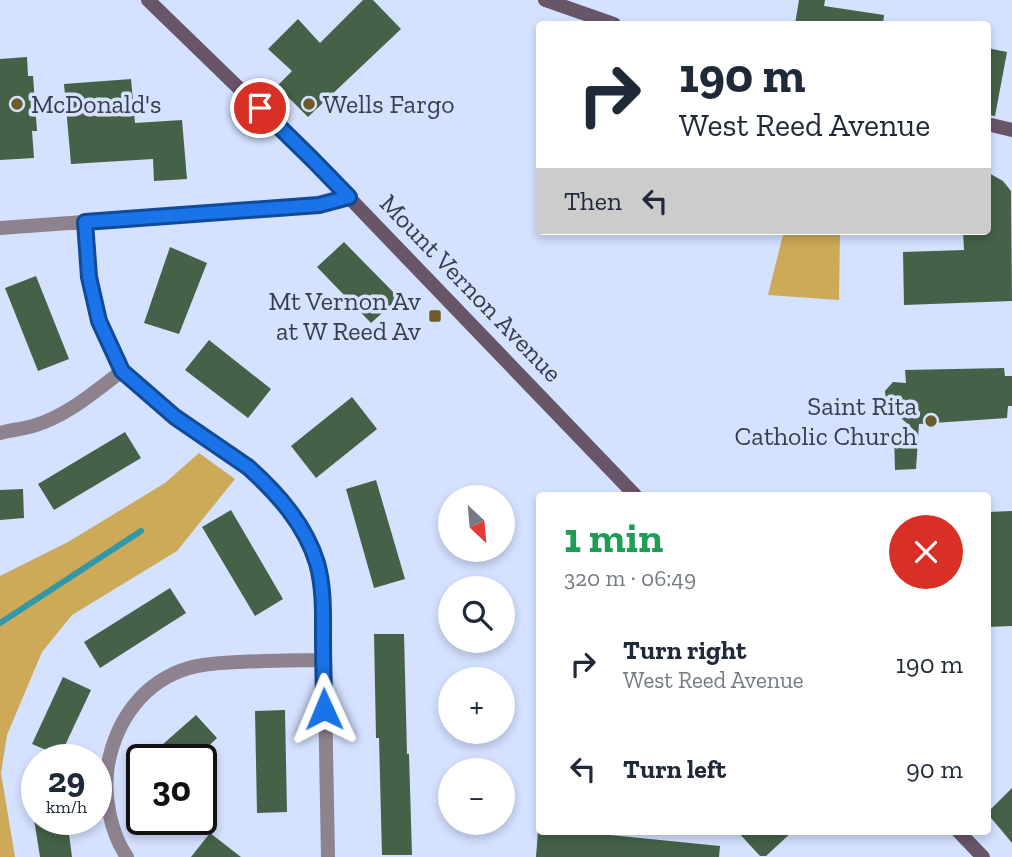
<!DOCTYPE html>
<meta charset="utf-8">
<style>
:root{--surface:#fff;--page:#f2f2f3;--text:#1f2937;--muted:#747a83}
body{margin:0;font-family:"Zilla Slab",serif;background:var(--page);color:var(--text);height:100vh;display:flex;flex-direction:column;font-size:26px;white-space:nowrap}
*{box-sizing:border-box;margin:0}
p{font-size:23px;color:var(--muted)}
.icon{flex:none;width:38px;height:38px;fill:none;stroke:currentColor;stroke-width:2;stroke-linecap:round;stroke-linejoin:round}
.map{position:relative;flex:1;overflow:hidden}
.drawer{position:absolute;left:536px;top:492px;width:455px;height:343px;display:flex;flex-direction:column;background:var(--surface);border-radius:7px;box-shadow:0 4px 10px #0003}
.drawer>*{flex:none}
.guide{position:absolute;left:536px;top:21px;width:455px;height:214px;border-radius:7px;box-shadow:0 4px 10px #0003;background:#fff;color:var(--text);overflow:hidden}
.needle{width:46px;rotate:154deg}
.tools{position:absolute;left:438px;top:485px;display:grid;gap:14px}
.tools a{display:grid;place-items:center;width:77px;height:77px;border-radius:50%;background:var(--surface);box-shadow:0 4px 10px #0003;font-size:35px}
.speed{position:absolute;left:21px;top:744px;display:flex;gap:14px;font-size:35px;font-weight:700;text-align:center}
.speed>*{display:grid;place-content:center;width:91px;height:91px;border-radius:50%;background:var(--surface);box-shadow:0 4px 10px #0003;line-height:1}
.speed small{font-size:18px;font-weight:400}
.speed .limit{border:4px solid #111;border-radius:10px;background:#fff;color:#111}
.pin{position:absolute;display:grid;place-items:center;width:60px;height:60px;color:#fff;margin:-30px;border:4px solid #fff;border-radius:50%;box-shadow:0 2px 7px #0007}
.me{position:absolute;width:77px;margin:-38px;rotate:359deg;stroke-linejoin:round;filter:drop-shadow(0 0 5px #0008)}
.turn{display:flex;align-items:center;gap:24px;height:147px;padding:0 28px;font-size:32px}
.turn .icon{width:91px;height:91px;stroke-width:2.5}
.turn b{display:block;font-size:49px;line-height:60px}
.then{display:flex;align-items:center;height:66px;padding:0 28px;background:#0003;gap:14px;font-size:26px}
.round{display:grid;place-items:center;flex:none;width:74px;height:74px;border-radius:37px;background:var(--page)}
.overview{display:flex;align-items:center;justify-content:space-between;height:119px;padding:0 28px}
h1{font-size:42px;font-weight:800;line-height:52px;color:#1e9e55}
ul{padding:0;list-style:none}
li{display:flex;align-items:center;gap:21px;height:105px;padding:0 28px}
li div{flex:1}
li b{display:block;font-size:26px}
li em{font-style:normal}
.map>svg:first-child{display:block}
.green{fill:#ccaa57}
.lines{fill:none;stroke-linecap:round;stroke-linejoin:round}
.stream{stroke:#3297a7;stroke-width:6}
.building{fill:#456248}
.street{stroke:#8f828f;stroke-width:14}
.secondary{stroke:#685668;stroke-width:14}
.route-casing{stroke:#114b97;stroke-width:18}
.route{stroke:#1a73e8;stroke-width:12}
.poi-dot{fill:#6f5b2a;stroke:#d4e1ff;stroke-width:2.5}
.labels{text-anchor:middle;stroke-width:7;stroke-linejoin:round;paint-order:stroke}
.poi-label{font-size:26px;fill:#373d4c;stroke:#d4e1ff;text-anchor:start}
.street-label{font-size:26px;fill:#373d4c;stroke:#d4e1ff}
</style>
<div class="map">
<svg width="1012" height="857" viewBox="0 0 1012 857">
<rect width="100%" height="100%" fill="#d4e1ff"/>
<path class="green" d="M 784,231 L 840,231 L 839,300 L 768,295 Z
M 199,453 L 235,479 L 177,551 L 72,615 L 42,652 L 7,735 L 1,773 L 15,857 L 0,857 L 0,576 L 68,542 L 165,483 Z"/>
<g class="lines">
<path class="stream" d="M 0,623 L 141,531"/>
</g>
<path class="building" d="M 363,0 L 373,0 L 401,29 L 308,117 L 277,86 L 292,71 L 268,49 L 298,19 L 320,43 Z
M 799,0 L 825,0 L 824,6 L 884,15 L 883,24 L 795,24 Z
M 987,48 L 1007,52 L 995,116 L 987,115 Z
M 27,57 L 28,76 L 33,76 L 37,131 L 32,131 L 34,158 L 0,160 L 0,59 Z
M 131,79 L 135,123 L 182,120 L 187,179 L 154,181 L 153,159 L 71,164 L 64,84 Z
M 987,172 L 1003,181 L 1011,191 L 1012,301 L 904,305 L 903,252 L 964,250 L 963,231 L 987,231 Z
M 344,242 L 399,298 L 371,323 L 317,267 Z
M 170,247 L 207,263 L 179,334 L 144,323 Z
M 36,276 L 69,359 L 38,371 L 5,288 Z
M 209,340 L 271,389 L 248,418 L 185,370 Z
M 1004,368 L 1005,376 L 1012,376 L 1012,406 L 1008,406 L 1007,418 L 919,424 L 916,469 L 895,470 L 894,435 L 914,430 L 886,404 L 885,391 L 893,382 L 906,383 L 905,370 Z
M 352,397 L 377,429 L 316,478 L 291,446 Z
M 125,432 L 141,458 L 54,510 L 38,484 Z
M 376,480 L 405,579 L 374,588 L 346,489 Z
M 23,489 L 24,518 L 0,520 L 0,490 Z
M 231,510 L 283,599 L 255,616 L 202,527 Z
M 1012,511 L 1012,626 L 987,627 L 987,512 Z
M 170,588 L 186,613 L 100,668 L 84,642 Z
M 374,634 L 404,634 L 407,754 L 409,754 L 412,855 L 382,855 L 379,738 L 376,738 Z
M 63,677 L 91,690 L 60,756 L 32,744 Z
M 285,710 L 287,812 L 257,813 L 255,711 Z
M 196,715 L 217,738 L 194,760 L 175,760 L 162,745 Z
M 1012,788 L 1012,843 L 987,813 Z
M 34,819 L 67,819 L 72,857 L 40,857 Z
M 538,831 L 570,831 L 720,846 L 719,857 L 536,857 Z
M 737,831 L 793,831 L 766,856 L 760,856 Z
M 210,833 L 241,857 L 191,857 Z"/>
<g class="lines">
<path class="street" d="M 85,222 L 89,277 L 99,321 L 122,371 L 175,417 L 248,467 L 269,487 L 286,507 L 308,540 L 317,563 L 323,588 L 328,857
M 0,228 L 319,205 L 349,197
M 0,433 C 11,430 22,429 33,426 C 67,416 94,392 122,371
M 127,857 C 110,832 103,794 108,765 C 116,720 144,681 189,668 C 205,663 221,663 237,662 C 266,661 294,660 323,660"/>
<path class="secondary" d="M 148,0 L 313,160 L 635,495
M 545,0 L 614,24
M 987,124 L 1012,130
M 958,831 L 983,857"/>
</g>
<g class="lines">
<defs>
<path id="route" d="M 260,108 L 313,160 L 349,197 L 319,205 L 85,222 L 89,277 L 99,321 L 122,371 L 175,417 L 248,467 C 277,493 305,524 317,563 C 324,588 323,613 323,638 C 323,662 324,686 324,709"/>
</defs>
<use href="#route" class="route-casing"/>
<use href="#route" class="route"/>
</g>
<g class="poi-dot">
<circle cx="17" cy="104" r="7"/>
<circle cx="309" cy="104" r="7"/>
<rect x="428" y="309" width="14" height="14" rx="3.5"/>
<circle cx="931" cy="421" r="7"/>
</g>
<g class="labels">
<g class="poi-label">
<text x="31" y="113">McDonald's</text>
<text x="323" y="113">Wells Fargo</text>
<text x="421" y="310" text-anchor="end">Mt Vernon Av<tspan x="421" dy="30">at W Reed Av</tspan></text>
<text x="917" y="415" text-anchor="end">Saint Rita<tspan x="917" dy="30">Catholic Church</tspan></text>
</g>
<g class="street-label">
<text transform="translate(471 288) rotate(46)" y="9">Mount Vernon Avenue</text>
</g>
</g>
</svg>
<div class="tools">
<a><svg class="needle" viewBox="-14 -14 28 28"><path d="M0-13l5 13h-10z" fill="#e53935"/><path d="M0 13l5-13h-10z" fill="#747a83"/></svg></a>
<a><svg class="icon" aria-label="search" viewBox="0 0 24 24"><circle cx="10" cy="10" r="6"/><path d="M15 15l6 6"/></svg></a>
<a>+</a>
<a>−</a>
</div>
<div class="speed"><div>29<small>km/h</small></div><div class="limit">30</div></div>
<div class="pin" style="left:260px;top:108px;background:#d93025"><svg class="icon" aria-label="arrive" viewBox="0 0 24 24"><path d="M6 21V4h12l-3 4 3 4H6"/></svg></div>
<svg class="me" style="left:324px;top:709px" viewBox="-20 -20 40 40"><path d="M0-17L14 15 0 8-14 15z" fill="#1a73e8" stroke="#fff" stroke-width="4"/></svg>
<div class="guide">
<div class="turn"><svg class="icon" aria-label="right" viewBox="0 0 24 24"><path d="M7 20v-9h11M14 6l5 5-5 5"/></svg><div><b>190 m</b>West Reed Avenue</div></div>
<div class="then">Then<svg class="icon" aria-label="left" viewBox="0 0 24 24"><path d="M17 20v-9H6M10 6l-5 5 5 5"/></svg></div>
</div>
<section class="drawer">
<div class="overview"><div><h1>1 min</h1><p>320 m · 06:49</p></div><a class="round" style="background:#d93025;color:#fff"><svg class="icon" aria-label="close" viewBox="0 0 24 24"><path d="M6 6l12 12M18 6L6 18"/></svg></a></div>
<ul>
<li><svg class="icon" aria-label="right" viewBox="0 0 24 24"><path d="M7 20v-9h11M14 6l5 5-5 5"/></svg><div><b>Turn right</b><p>West Reed Avenue</p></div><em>190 m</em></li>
<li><svg class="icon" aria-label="left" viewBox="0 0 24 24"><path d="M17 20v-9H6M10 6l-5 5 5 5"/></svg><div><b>Turn left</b></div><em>90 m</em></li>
</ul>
</section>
</div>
